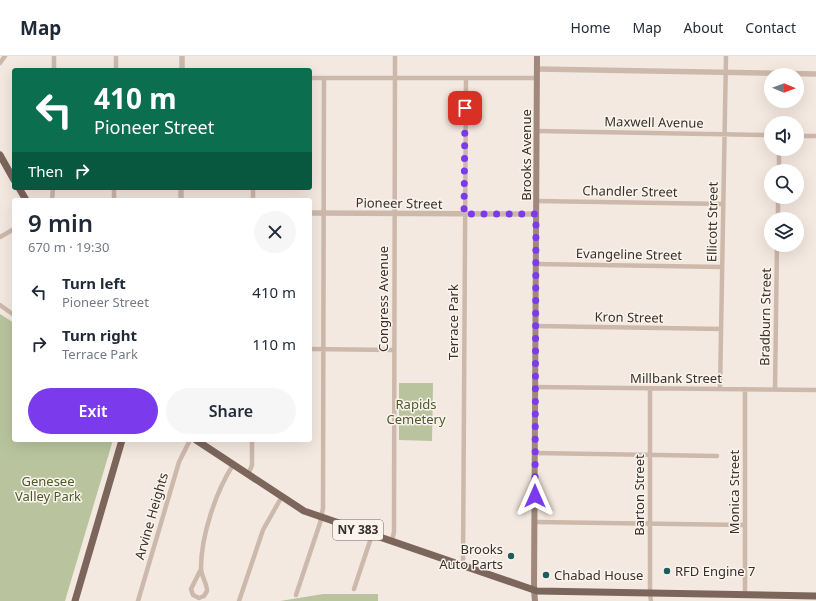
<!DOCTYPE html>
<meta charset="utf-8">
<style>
:root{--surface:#fff;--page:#f6f6f7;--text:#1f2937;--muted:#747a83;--line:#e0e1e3;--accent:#7c3aed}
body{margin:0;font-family:"Noto Sans",sans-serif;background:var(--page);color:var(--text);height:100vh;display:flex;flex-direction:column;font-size:15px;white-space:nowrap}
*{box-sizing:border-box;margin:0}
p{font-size:13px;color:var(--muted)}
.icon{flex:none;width:22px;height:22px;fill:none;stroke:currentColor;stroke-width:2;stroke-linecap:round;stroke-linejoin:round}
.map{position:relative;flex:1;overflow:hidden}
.details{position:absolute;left:12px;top:142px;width:300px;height:244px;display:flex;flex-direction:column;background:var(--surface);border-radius:4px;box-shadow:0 4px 16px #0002}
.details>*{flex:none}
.guide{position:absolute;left:12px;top:12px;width:300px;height:122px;border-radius:4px;box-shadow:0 4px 16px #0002;background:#0b6e4f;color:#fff;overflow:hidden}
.needle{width:26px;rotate:91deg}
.tools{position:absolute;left:764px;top:12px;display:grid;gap:8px}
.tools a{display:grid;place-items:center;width:40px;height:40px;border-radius:50%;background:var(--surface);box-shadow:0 4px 16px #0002;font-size:20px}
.pin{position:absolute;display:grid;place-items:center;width:34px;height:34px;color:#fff;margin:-17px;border-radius:8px;box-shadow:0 2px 6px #0006}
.me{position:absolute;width:44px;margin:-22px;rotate:0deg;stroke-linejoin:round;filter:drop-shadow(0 0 3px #0008)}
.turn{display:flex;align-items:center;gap:14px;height:84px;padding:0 16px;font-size:18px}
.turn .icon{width:52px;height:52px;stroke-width:2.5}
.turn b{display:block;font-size:28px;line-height:34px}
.then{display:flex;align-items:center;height:38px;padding:0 16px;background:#0003;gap:8px;font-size:15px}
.round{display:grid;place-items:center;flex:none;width:42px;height:42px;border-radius:21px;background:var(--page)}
.overview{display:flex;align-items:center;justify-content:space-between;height:68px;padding:0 16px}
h1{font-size:24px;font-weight:600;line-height:30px}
.button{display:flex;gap:8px;margin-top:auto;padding:8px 16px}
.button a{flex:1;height:46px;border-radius:24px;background:var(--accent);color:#fff;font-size:16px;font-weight:600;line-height:46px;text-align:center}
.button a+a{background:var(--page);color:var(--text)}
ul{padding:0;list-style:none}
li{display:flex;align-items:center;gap:12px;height:52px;padding:0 16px}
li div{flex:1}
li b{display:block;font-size:15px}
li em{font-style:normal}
header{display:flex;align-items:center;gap:24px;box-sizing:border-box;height:56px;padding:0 20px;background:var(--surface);border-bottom:1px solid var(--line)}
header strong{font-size:19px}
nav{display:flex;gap:22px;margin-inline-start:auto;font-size:14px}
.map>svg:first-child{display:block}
.green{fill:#b9c49f}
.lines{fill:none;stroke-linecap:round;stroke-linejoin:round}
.minor{stroke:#cdb9ab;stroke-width:4.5}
.tertiary{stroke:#cdb9ab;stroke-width:5.5}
.secondary{stroke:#a1887c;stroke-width:6}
.primary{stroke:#7c655b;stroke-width:7}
.route{stroke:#7c3aed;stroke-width:7;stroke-dasharray:0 12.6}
.poi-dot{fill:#1e5c5d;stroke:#fbf4ed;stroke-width:1.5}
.labels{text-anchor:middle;stroke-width:3;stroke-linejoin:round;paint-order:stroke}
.shield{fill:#fbf4ed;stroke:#746a64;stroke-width:1}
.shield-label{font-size:12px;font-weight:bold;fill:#3a2f2a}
.street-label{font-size:13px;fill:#3a2f2a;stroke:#fbf4ed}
.park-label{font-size:13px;fill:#4b592d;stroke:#fbf4ed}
.poi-label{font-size:13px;fill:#3a2f2a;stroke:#fbf4ed;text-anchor:start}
</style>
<header>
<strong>Map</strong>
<nav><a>Home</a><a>Map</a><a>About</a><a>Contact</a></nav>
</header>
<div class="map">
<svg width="816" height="545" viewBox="0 0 816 545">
<rect width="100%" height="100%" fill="#f4e9e0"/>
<path class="green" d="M 0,258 L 14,267 L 14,384 L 113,384 L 65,545 L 0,545 Z
M 399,327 L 433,327 L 432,385 L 399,384 Z
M 323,538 L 378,538 L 378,545 L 280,545 Z"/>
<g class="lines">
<path class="minor" d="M 0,7 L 5,0
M 54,14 L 54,0
M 116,14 L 116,0
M 310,22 L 537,22
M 537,75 L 771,79
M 797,80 L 816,80
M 779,115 L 779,93
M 52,144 L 53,132
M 114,144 L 114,132
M 253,144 L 253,132
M 537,145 L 723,148
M 778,163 L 778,141
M 0,181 L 14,173
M 536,208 L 722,211
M 0,249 L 14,259
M 536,270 L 721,273
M 310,293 L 393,294
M 535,331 L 816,334
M 650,333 L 650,538 L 651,545
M 720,333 L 726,0
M 745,333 L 745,539
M 775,333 L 777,189
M 535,397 L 717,400
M 248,419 L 252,409 L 252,384
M 535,466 L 745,469
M 392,485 L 394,476 L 395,0
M 463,509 L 466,22
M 201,513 L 191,533 L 193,539 L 199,542 L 204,540 L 207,535 C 207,527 201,520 201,512 C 201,480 216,435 233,409
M 354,533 L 372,479
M 296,539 L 320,467 L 323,452 L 324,22
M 138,545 L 179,406 L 190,384
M 239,545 L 263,474 L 281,442"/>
<path class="tertiary" d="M 537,13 L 816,18
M 182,14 L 182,0
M 181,144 L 181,132
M 310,157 L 536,158"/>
<path class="secondary" d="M 535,545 L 534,534 L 537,0"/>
<path class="primary" d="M 0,99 L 14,124
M 19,132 L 26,144
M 196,384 L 304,455 L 537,535 L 816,540
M 75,545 L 122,384"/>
</g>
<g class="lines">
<path class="route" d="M 465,52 L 464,158 L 536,158 L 535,440"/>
</g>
<g class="poi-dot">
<circle cx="511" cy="500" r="4"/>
<circle cx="667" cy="515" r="4"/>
<circle cx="546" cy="519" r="4"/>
</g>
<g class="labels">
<rect class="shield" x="333" y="464" width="50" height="20" rx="3"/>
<g class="shield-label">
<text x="358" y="478">NY 383</text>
</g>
<g class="street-label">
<text transform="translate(654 66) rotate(1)" y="5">Maxwell Avenue</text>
<text transform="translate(526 99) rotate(-90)" y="5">Brooks Avenue</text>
<text transform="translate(630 135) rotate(1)" y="5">Chandler Street</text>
<text transform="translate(399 147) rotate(1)" y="5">Pioneer Street</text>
<text transform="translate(712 166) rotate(-89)" y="5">Ellicott Street</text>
<text transform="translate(629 198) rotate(1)" y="5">Evangeline Street</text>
<text transform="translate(383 243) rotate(-90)" y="5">Congress Avenue</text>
<text transform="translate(629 261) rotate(1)" y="5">Kron Street</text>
<text transform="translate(765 261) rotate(-89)" y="5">Bradburn Street</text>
<text transform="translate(453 266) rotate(-90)" y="5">Terrace Park</text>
<text x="676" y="327">Millbank Street</text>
<text transform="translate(734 436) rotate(-90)" y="5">Monica Street</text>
<text transform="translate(639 439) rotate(-90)" y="5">Barton Street</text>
<text transform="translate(151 460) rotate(-74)" y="5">Arvine Heights</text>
</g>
<g class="park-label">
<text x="416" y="353">Rapids<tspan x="416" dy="15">Cemetery</tspan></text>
<text x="48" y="430">Genesee<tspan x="48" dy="15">Valley Park</tspan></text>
</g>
<g class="poi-label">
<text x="503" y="498" text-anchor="end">Brooks<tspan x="503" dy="15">Auto Parts</tspan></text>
<text x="675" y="520">RFD Engine 7</text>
<text x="554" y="524">Chabad House</text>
</g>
</g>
</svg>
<div class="tools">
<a><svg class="needle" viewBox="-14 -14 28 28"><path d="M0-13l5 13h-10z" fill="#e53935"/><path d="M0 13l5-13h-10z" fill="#747a83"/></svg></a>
<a><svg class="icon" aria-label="sound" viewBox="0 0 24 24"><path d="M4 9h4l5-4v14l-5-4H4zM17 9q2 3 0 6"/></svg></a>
<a><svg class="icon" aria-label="search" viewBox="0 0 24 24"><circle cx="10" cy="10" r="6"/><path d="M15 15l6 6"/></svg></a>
<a><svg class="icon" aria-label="layers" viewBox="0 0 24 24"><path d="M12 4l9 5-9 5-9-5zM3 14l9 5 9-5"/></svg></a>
</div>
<div class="pin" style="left:465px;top:52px;background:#d93025"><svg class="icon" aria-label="arrive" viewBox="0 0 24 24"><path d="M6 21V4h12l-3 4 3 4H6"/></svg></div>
<svg class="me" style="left:535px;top:440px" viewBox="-20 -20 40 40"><path d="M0-17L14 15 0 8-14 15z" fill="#7c3aed" stroke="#fff" stroke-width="4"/></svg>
<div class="guide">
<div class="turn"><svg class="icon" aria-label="left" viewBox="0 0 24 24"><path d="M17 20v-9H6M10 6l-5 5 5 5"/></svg><div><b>410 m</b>Pioneer Street</div></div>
<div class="then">Then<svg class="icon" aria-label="right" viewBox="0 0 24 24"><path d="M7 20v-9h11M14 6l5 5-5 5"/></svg></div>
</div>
<section class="details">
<div class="overview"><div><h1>9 min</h1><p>670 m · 19:30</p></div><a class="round"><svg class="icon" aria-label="close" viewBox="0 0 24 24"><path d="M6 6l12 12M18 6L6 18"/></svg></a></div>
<ul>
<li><svg class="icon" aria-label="left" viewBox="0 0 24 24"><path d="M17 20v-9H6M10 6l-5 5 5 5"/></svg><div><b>Turn left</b><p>Pioneer Street</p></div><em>410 m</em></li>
<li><svg class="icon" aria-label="right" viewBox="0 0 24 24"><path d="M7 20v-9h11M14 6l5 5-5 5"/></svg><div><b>Turn right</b><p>Terrace Park</p></div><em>110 m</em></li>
</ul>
<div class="button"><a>Exit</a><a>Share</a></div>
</section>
</div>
